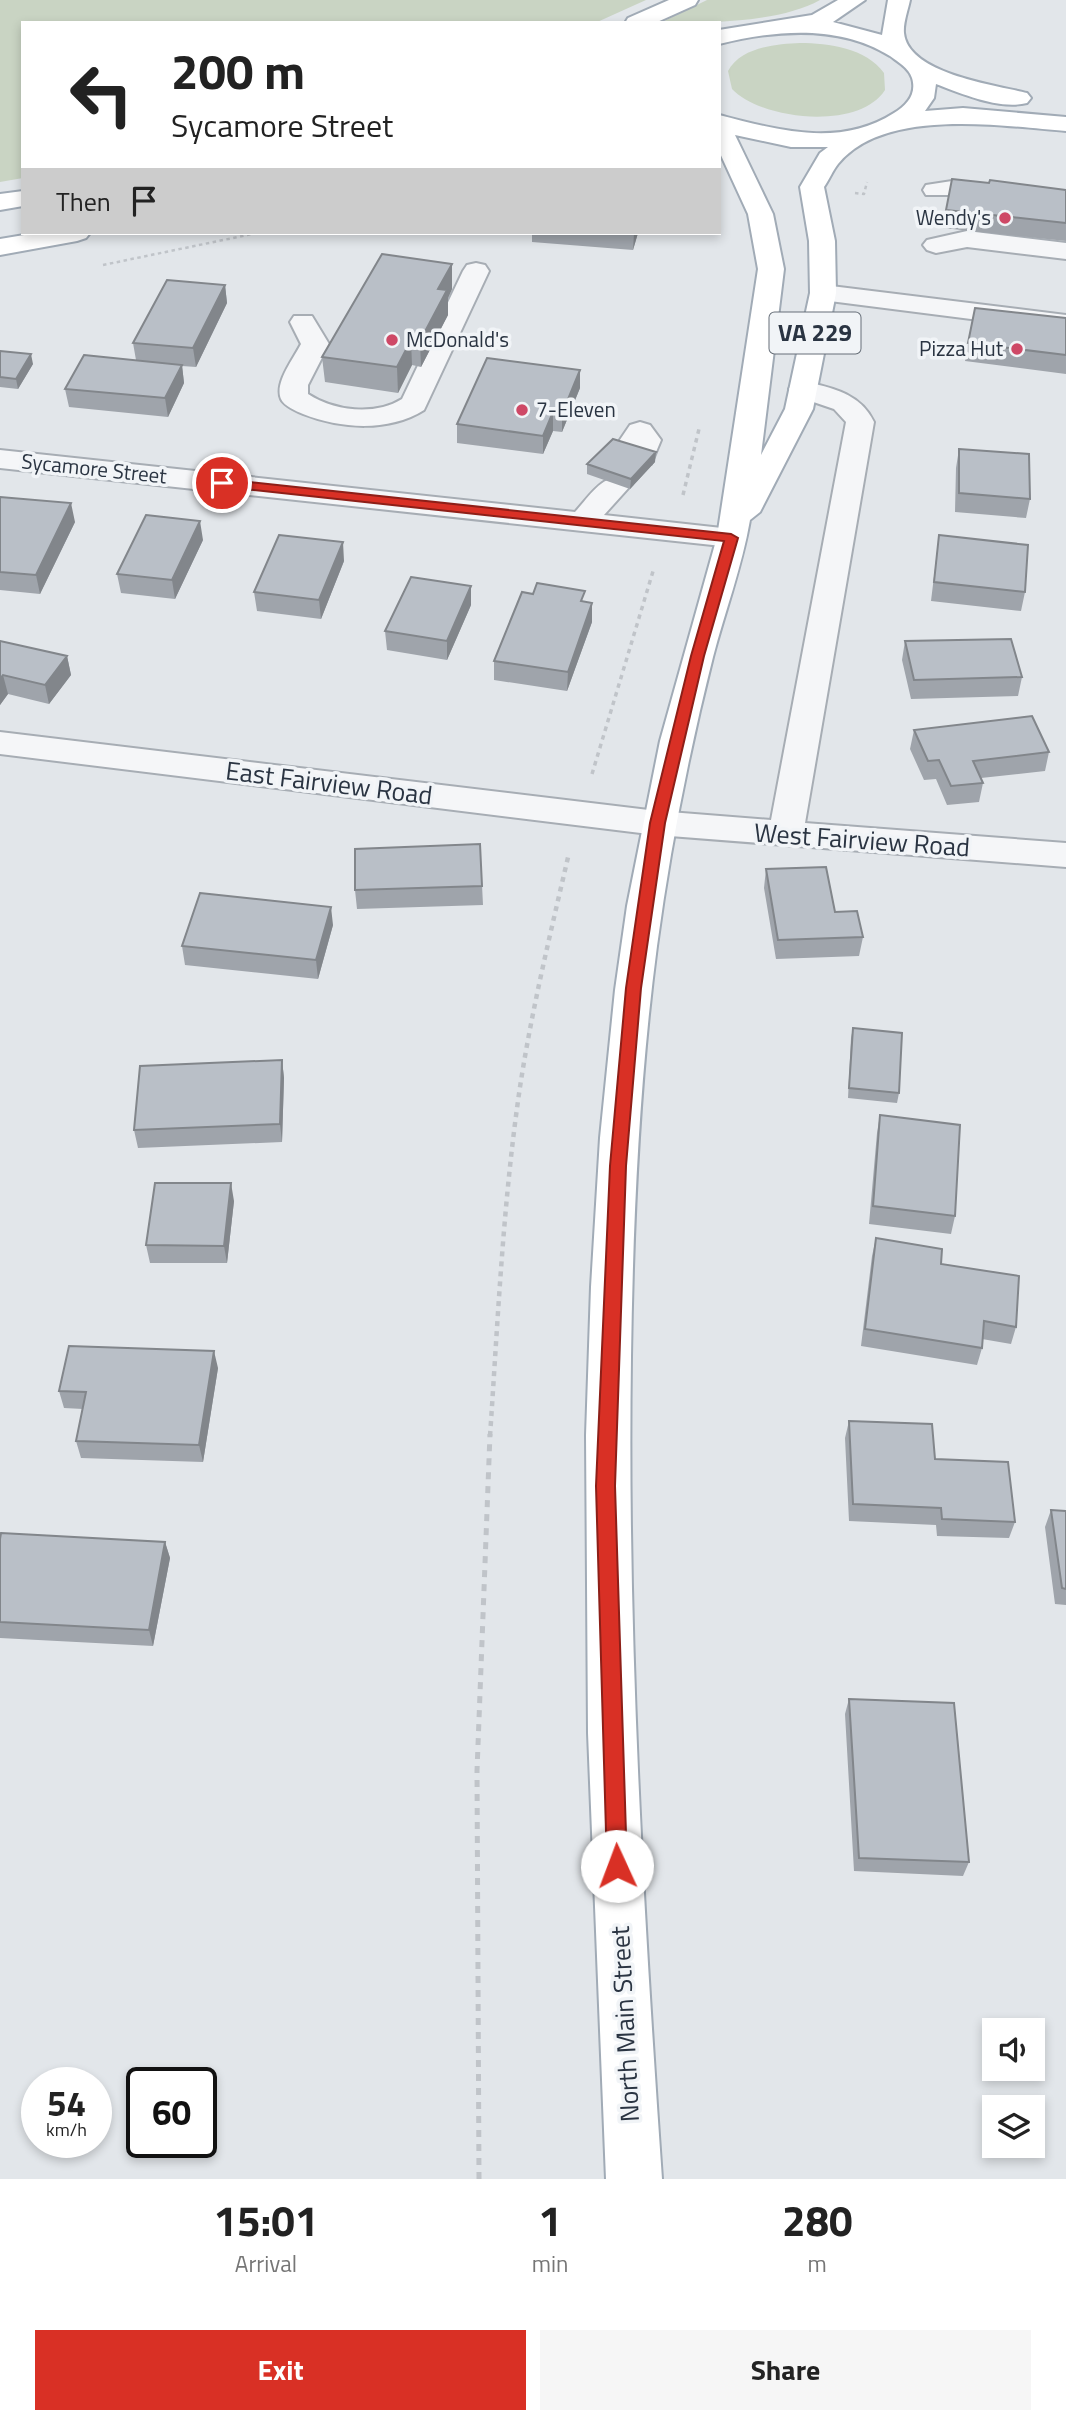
<!DOCTYPE html>
<style>
:root{--surface:#fff;--page:#f6f6f6;--text:#222;--muted:#767676;--accent:#d93025}
body{margin:0;font-family:"Titillium Web",sans-serif;background:var(--page);color:var(--text);height:100vh;display:flex;flex-direction:column;font-size:26px;white-space:nowrap}
*{box-sizing:border-box;margin:0}
p{font-size:23px;color:var(--muted)}
.icon{flex:none;width:38px;height:38px;fill:none;stroke:currentColor;stroke-width:2;stroke-linecap:round;stroke-linejoin:round}
.map{position:relative;height:2179px;overflow:hidden}
.side{display:flex;flex-direction:column;background:var(--surface);flex:1}
.side>*{flex:none}
.banner{position:absolute;left:21px;top:21px;width:700px;height:214px;border-radius:0px;box-shadow:0 4px 10px #0003;background:#fff;color:var(--text);overflow:hidden}
.tools{position:absolute;left:982px;top:2018px;display:grid;gap:14px}
.tools a{display:grid;place-items:center;width:63px;height:63px;border-radius:0px;background:var(--surface);box-shadow:0 4px 10px #0003;font-size:35px}
.speed{position:absolute;left:21px;top:2067px;display:flex;gap:14px;font-size:35px;font-weight:700;text-align:center}
.speed>*{display:grid;place-content:center;width:91px;height:91px;border-radius:50%;background:var(--surface);box-shadow:0 4px 10px #0003;line-height:1}
.speed small{font-size:18px;font-weight:400}
.speed .limit{border:4px solid #111;border-radius:10px;background:#fff;color:#111}
.pin{position:absolute;display:grid;place-items:center;width:60px;height:60px;color:#fff;margin:-30px;border:4px solid #fff;border-radius:50%;box-shadow:0 2px 7px #0007}
.me{position:absolute;width:77px;margin:-38px;rotate:358deg;stroke-linejoin:round;filter:drop-shadow(0 0 5px #0008)}
.turn{display:flex;align-items:center;gap:24px;height:147px;padding:0 35px;font-size:32px}
.turn .icon{width:91px;height:91px;stroke-width:2.5}
.turn b{display:block;font-size:49px;line-height:60px}
.then{display:flex;align-items:center;height:66px;padding:0 35px;background:#0003;gap:14px;font-size:26px}
.eta{display:flex;justify-content:space-evenly;align-items:center;height:119px;text-align:center}
.eta b{font-size:42px;font-weight:700;line-height:49px}
.action{display:flex;gap:14px;margin-top:auto;padding:14px 35px}
.action a{flex:1;height:80px;border-radius:0px;background:var(--accent);color:#fff;font-size:28px;font-weight:700;line-height:80px;text-align:center}
.action a+a{background:var(--page);color:var(--text)}
.map>svg:first-child{display:block}
.green{fill:#c9d4c3}
.lines{fill:none;stroke-linecap:round;stroke-linejoin:round}
.minor-casing{stroke:#a7adb4;stroke-width:4}
.major-casing{stroke:#a1abb6;stroke-width:4}
.path-far3{stroke:#c0c4c9;stroke-width:2.5;stroke-dasharray:3.5 3.5;stroke-linecap:butt}
.path-far2{stroke:#c0c4c9;stroke-width:3.5;stroke-dasharray:4.5 4.5;stroke-linecap:butt}
.path-far1{stroke:#c0c4c9;stroke-width:4.5;stroke-dasharray:5 5;stroke-linecap:butt}
.path{stroke:#c0c4c9;stroke-width:5;stroke-dasharray:7 7;stroke-linecap:butt}
.minor{fill:#f5f6f8;fill-rule:evenodd}
.major{fill:#fff;fill-rule:evenodd}
.wall{fill:#9fa4ab}
.shaded-wall{fill:#82868b}
.building{fill:#b9bfc7;stroke:#82868b;stroke-width:2}
.route{fill:#d93025;stroke:#8d1f18;stroke-width:2}
.poi-dot{fill:#ce4866;stroke:#f1f4f7;stroke-width:2.5}
.labels{text-anchor:middle;stroke-width:7;stroke-linejoin:round;paint-order:stroke}
.far-poi-label{font-size:21px;fill:#2a3442;stroke:#f1f4f7;text-anchor:end}
.far-street-label{font-size:21px;fill:#2a3442;stroke:#f1f4f7}
.shield{fill:#f1f4f7;stroke:#666e78;stroke-width:2}
.shield-label{font-size:24px;font-weight:bold;fill:#2a3442}
.street-label{font-size:26px;fill:#2a3442;stroke:#f1f4f7}
</style>
<div class="map">
<svg width="1066" height="2179" viewBox="0 0 1066 2179">
<rect width="100%" height="100%" fill="#e2e6ea"/>
<path class="green" d="M 0,0 L 646,0 L 595,23 L 23,23 L 23,178 L 0,182 Z
M 707,0 L 820,0 C 779,23 706,23 660,23 Z
M 800,43 C 829,43 866,48 884,73 L 885,90 C 859,131 761,120 732,89 L 728,71 C 741,47 776,44 800,43 Z"/>
<g class="lines">
<defs>
<path id="minor" d="M 952,181 L 1066,193 L 1066,209 L 952,195 L 926,195 L 923,190 L 926,185 Z
M 967,231 L 1066,243 L 1066,259 L 967,247 L 936,253 L 927,250 L 923,245 L 927,240 Z
M 476,263 L 485,265 L 489,271 L 424,410 C 389,432 341,429 303,414 C 296,411 284,406 281,399 C 274,383 294,358 301,344 L 290,322 L 294,316 L 312,316 L 329,344 L 308,385 L 308,394 C 334,411 375,416 402,399 L 463,271 L 467,265 Z
M 823,285 L 1066,315 L 1066,331 L 814,299 L 810,293 L 814,287 Z
M 803,381 C 832,388 860,393 874,422 L 805,823 L 1066,843 L 1066,867 L 657,835 L 0,754 L 0,732 L 657,811 L 771,820 L 846,422 L 834,409 L 793,395 L 789,389 L 793,383 Z
M 640,422 L 650,425 L 661,440 L 651,464 C 638,467 618,464 611,453 L 630,425 Z
M 0,450 L 575,512 C 590,496 603,472 627,478 L 632,484 L 604,515 L 731,529 L 742,532 L 746,538 L 742,544 L 731,547 L 0,468 Z"/>
<path id="major" d="M 669,0 L 698,0 L 695,5 L 655,23 L 625,23 L 628,18 Z
M 838,0 L 865,0 L 833,22 L 882,35 L 888,0 L 910,0 C 908,10 903,23 904,33 C 908,74 996,85 1027,93 L 1031,98 L 1027,103 C 1000,110 962,94 936,84 L 934,98 L 925,111 L 963,108 L 1066,117 L 1066,131 C 1002,126 884,107 838,164 C 833,170 829,180 824,187 L 835,241 L 836,293 L 813,409 L 760,512 L 750,520 C 742,567 725,611 713,657 C 689,752 670,849 657,946 C 639,1082 633,1220 631,1357 C 627,1631 643,1905 662,2179 L 606,2179 L 588,1733 L 586,1435 L 591,1287 L 600,1138 L 615,990 L 627,906 L 660,741 L 717,537 L 758,269 L 748,214 L 719,151 L 719,115 C 778,130 839,148 894,113 C 907,105 917,94 912,78 C 909,68 898,62 890,56 C 839,24 775,30 719,44 L 719,30 L 812,15 ZM 735,135 L 791,147 L 828,147 L 820,153 L 800,187 L 809,241 L 810,293 L 785,409 L 761,455 L 784,269 L 773,214 Z
M 23,191 L 23,206 L 0,210 L 0,194 Z
M 36,233 L 90,233 L 86,238 L 77,241 L 0,255 L 0,239 Z"/>
</defs>
<use href="#minor" class="minor-casing"/>
<use href="#major" class="major-casing"/>
<path class="path-far3" d="M 855,193 L 864,194 L 867,182
M 103,265 L 257,233"/>
<path class="path-far2" d="M 683,495 L 699,429
M 592,774 L 654,568"/>
<path class="path-far1" d="M 490,1436 C 498,1319 503,1202 520,1087 C 532,1008 551,931 569,853"/>
<path class="path" d="M 479,2179 L 477,1771 L 490,1434"/>
<use href="#minor" class="minor"/>
<use href="#major" class="major"/>
</g>
<path class="wall" d="M 989,183 L 1066,190 L 1066,241 L 943,228 L 946,210 Z
M 532,233 L 638,233 L 633,250 L 532,242 Z
M 452,264 L 452,289 L 448,298 L 448,315 L 421,367 L 412,365 L 398,393 L 325,382 L 322,357 Z
M 225,285 L 227,303 L 196,367 L 182,366 L 184,383 L 168,417 L 69,407 L 65,389 L 136,360 L 133,343 Z
M 975,308 L 1066,318 L 1066,374 L 965,361 Z
M 0,351 L 33,364 L 18,389 L 0,387 Z
M 580,388 L 562,432 L 553,431 L 543,454 L 457,443 L 457,424 Z
M 959,449 L 1030,499 L 1026,518 L 955,512 L 956,468 Z
M 655,462 L 630,489 L 587,474 L 587,464 Z
M 0,498 L 75,522 L 40,594 L 0,590 Z
M 939,535 L 1025,592 L 1021,611 L 931,601 Z
M 203,540 L 175,599 L 121,593 L 117,574 Z
M 344,561 L 321,619 L 257,611 L 254,592 Z
M 584,602 L 592,603 L 592,622 L 567,691 L 494,680 L 494,661 Z
M 471,605 L 447,660 L 387,650 L 385,631 Z
M 0,641 L 67,656 L 71,675 L 49,704 L 8,694 L 0,705 Z
M 905,641 L 1022,677 L 1018,696 L 911,699 L 902,660 Z
M 914,730 L 1049,752 L 1045,771 L 981,778 L 983,783 L 979,802 L 947,805 L 936,779 L 924,780 L 910,749 Z
M 480,844 L 483,905 L 357,909 L 355,890 Z
M 766,869 L 835,912 L 863,937 L 859,956 L 776,959 L 764,888 Z
M 333,925 L 318,979 L 185,965 L 182,946 Z
M 853,1028 L 899,1093 L 897,1103 L 848,1098 L 851,1038 Z
M 282,1060 L 284,1078 L 282,1142 L 138,1148 L 134,1130 Z
M 880,1115 L 955,1216 L 951,1234 L 869,1224 L 877,1133 Z
M 234,1201 L 227,1263 L 150,1263 L 146,1245 Z
M 876,1238 L 941,1264 L 1016,1327 L 1011,1344 L 982,1339 L 982,1348 L 977,1365 L 861,1346 L 872,1256 Z
M 218,1368 L 203,1462 L 81,1458 L 76,1441 L 83,1409 L 64,1408 L 59,1391 Z
M 849,1421 L 935,1459 L 1015,1522 L 1009,1538 L 937,1536 L 936,1525 L 849,1521 L 845,1438 Z
M 1051,1510 L 1066,1511 L 1066,1605 L 1055,1604 L 1045,1527 Z
M 0,1539 L 165,1542 L 170,1558 L 153,1646 L 0,1638 Z
M 849,1699 L 969,1862 L 963,1876 L 854,1871 L 845,1714 Z"/>
<path class="shaded-wall" d="M 634,233 L 638,233 L 633,250 Z
M 452,264 L 452,289 L 448,298 L 448,315 L 421,367 L 420,341 L 438,289 Z
M 225,285 L 227,303 L 196,367 L 193,348 Z
M 411,340 L 412,365 L 398,393 L 397,367 Z
M 31,354 L 33,364 L 18,389 L 16,379 Z
M 182,365 L 184,383 L 168,417 L 165,398 Z
M 580,370 L 580,388 L 562,432 L 562,414 Z
M 553,412 L 553,431 L 543,454 L 543,436 Z
M 656,452 L 655,462 L 630,489 L 631,479 Z
M 71,503 L 75,522 L 40,594 L 36,575 Z
M 200,521 L 203,540 L 175,599 L 172,580 Z
M 343,542 L 344,561 L 321,619 L 319,600 Z
M 471,586 L 471,605 L 447,660 L 447,641 Z
M 592,603 L 592,622 L 567,691 L 568,672 Z
M 67,656 L 71,675 L 49,704 L 45,685 Z
M 3,675 L 8,694 L 0,705 L 0,679 Z
M 331,907 L 333,925 L 318,979 L 316,960 Z
M 282,1060 L 284,1078 L 282,1142 L 280,1124 Z
M 231,1183 L 234,1201 L 227,1263 L 224,1246 Z
M 214,1351 L 218,1368 L 203,1462 L 199,1445 Z
M 165,1542 L 170,1558 L 153,1646 L 149,1630 Z"/>
<path class="building" d="M 952,179 L 989,183 L 990,180 L 1066,190 L 1066,223 L 946,210 Z
M 382,254 L 452,264 L 438,289 L 447,290 L 420,341 L 411,340 L 397,367 L 322,357 Z
M 167,280 L 225,285 L 193,348 L 133,343 Z
M 975,308 L 1066,318 L 1066,355 L 968,343 Z
M 0,351 L 31,354 L 16,379 L 0,377 Z
M 84,355 L 182,365 L 165,398 L 65,389 Z
M 487,358 L 580,370 L 562,414 L 553,412 L 543,436 L 457,424 Z
M 613,439 L 656,452 L 631,479 L 587,464 Z
M 959,449 L 1029,454 L 1030,499 L 959,493 Z
M 0,497 L 71,503 L 36,575 L 0,572 Z
M 146,515 L 200,521 L 172,580 L 117,574 Z
M 279,535 L 343,542 L 319,600 L 254,592 Z
M 939,535 L 1028,545 L 1025,592 L 934,582 Z
M 411,577 L 471,586 L 447,641 L 385,631 Z
M 537,583 L 585,591 L 581,601 L 592,603 L 568,672 L 494,661 L 522,592 L 533,594 Z
M 1011,639 L 1022,677 L 914,680 L 905,641 Z
M 0,641 L 67,656 L 45,685 L 3,675 L 0,679 Z
M 1032,716 L 1049,752 L 973,761 L 983,783 L 951,786 L 939,760 L 928,761 L 914,730 Z
M 480,844 L 482,886 L 355,890 L 355,849 Z
M 826,867 L 835,912 L 857,911 L 863,937 L 778,940 L 766,869 Z
M 200,893 L 331,907 L 316,960 L 182,946 Z
M 853,1028 L 902,1033 L 899,1093 L 849,1088 Z
M 282,1060 L 280,1124 L 134,1130 L 140,1066 Z
M 880,1115 L 960,1125 L 955,1216 L 873,1206 Z
M 155,1183 L 231,1183 L 224,1246 L 146,1245 Z
M 876,1238 L 942,1249 L 941,1264 L 1019,1276 L 1016,1327 L 984,1321 L 982,1348 L 865,1329 Z
M 69,1346 L 214,1351 L 199,1445 L 76,1441 L 86,1392 L 59,1391 Z
M 849,1421 L 932,1424 L 935,1459 L 1008,1462 L 1015,1522 L 942,1519 L 941,1508 L 853,1504 Z
M 1051,1510 L 1066,1511 L 1066,1589 L 1062,1588 Z
M 1,1533 L 165,1542 L 149,1630 L 0,1622 L 0,1539 Z
M 849,1699 L 954,1703 L 969,1862 L 859,1858 Z"/>
<path class="route" d="M 222,479 L 731,534 L 738,538 L 704,656 L 665,823 L 641,988 L 626,1166 L 615,1486 L 627,1866 L 624,1873 L 617,1876 L 610,1873 L 607,1866 L 596,1486 L 610,1166 L 626,988 L 650,823 L 691,656 L 724,541 L 217,486 L 217,480 Z"/>
<g class="poi-dot">
<circle cx="1005" cy="218" r="7"/>
<circle cx="392" cy="340" r="7"/>
<circle cx="1017" cy="349" r="7"/>
<circle cx="522" cy="410" r="7"/>
</g>
<g class="labels">
<g class="far-poi-label">
<text x="991" y="225">Wendy's</text>
<text x="406" y="347" text-anchor="start">McDonald's</text>
<text x="1003" y="356">Pizza Hut</text>
<text x="536" y="417" text-anchor="start">7-Eleven</text>
</g>
<g class="far-street-label">
<text transform="translate(94 469) rotate(6)" y="7">Sycamore Street</text>
</g>
<rect class="shield" x="769.5" y="312.5" width="91" height="41" rx="5"/>
<g class="shield-label">
<text x="815" y="341">VA 229</text>
</g>
<g class="street-label">
<text transform="translate(329 783) rotate(7)" y="9">East Fairview Road</text>
<text transform="translate(862 840) rotate(4)" y="9">West Fairview Road</text>
<text transform="translate(625 2024) rotate(-93)" y="9">North Main Street</text>
</g>
</g>
</svg>
<div class="tools">
<a><svg class="icon" aria-label="sound" viewBox="0 0 24 24"><path d="M4 9h4l5-4v14l-5-4H4zM17 9q2 3 0 6"/></svg></a>
<a><svg class="icon" aria-label="layers" viewBox="0 0 24 24"><path d="M12 4l9 5-9 5-9-5zM3 14l9 5 9-5"/></svg></a>
</div>
<div class="speed"><div>54<small>km/h</small></div><div class="limit">60</div></div>
<div class="pin" style="left:222px;top:483px;background:#d93025"><svg class="icon" aria-label="arrive" viewBox="0 0 24 24"><path d="M6 21V4h12l-3 4 3 4H6"/></svg></div>
<svg class="me" style="left:617px;top:1866px" viewBox="-20 -20 40 40"><circle r="19" fill="#fff"/><path d="M0-13L10 11 0 6-10 11z" fill="#d93025"/></svg>
<div class="banner">
<div class="turn"><svg class="icon" aria-label="left" viewBox="0 0 24 24"><path d="M17 20v-9H6M10 6l-5 5 5 5"/></svg><div><b>200 m</b>Sycamore Street</div></div>
<div class="then">Then<svg class="icon" aria-label="arrive" viewBox="0 0 24 24"><path d="M6 21V4h12l-3 4 3 4H6"/></svg></div>
</div>
</div>
<section class="side">
<div class="eta">
<div><b>15:01</b><p>Arrival</p></div>
<div><b>1</b><p>min</p></div>
<div><b>280</b><p>m</p></div>
</div>
<div class="action"><a>Exit</a><a>Share</a></div>
</section>
